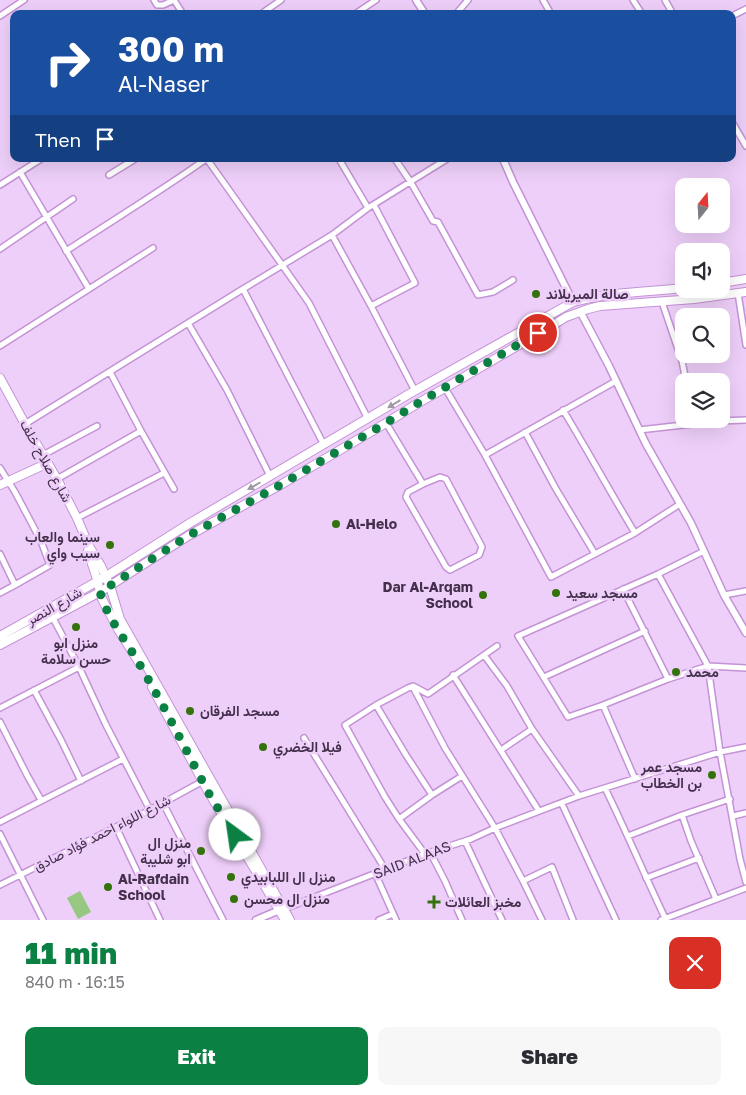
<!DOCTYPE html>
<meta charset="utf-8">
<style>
:root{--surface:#fff;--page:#f7f7f7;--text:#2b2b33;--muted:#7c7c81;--accent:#0b8043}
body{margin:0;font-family:"Golos Text",Vazirmatn,sans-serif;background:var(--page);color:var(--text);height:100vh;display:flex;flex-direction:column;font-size:19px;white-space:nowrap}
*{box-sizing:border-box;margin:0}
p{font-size:16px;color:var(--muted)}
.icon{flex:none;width:28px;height:28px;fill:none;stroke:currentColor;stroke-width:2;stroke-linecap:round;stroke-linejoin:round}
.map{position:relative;height:920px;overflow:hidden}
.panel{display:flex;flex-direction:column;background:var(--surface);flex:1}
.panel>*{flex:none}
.guide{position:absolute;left:10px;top:10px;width:726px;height:152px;border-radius:10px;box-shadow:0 5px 20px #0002;background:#1a4fa0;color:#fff;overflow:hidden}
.needle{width:32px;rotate:18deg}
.fabs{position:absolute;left:675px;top:178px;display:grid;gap:10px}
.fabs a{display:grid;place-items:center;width:55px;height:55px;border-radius:10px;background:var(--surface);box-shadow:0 5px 20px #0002;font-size:25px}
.pin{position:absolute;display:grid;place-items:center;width:42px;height:42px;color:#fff;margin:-21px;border:2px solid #fff;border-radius:50%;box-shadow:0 1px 5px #0007}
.me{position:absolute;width:55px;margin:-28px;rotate:329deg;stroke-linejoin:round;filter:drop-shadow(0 0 4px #0008)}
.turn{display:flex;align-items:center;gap:18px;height:105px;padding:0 25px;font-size:22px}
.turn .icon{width:65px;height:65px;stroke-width:2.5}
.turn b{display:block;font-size:35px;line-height:42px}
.then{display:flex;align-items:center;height:48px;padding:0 25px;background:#0003;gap:10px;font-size:19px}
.round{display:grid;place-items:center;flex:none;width:52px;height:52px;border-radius:10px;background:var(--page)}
.overview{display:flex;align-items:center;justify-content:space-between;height:85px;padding:0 25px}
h1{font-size:30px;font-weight:800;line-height:38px;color:var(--accent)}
.cta{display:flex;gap:10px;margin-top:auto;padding:10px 25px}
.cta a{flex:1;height:58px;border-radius:10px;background:var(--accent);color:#fff;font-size:20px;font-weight:800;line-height:58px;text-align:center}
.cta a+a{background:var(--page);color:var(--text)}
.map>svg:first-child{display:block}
.green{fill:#96c882}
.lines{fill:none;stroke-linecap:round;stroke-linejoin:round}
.minor-casing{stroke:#c493d6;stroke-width:8}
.tertiary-casing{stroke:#c493d6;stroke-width:9}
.secondary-casing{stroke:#c493d6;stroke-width:10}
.minor{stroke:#fff;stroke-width:5}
.tertiary{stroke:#fff;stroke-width:6}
.secondary{stroke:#fff;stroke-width:8}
.oneway{fill:#a298a6}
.route{stroke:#0b8043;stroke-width:9;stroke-dasharray:0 16.2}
.poi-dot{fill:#34730c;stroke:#eecff9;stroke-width:2}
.labels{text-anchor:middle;stroke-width:5;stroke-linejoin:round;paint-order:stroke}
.poi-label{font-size:14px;font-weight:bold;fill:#44304c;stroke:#eecff9;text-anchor:start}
.street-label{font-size:14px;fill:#44304c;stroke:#eecff9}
</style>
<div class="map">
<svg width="746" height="920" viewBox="0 0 746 920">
<rect width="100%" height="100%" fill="#eecff9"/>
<path class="green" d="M 80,891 L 91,912 L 78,919 L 67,898 Z"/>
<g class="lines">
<defs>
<path id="minor" d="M 154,0 L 157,5 L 163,5 L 174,0
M 174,0 L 183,14
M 543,0 L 551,14
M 633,0 L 642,14
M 665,0 L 673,14
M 261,14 L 281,0
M 355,14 L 376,0
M 456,14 L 468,0
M 0,16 L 24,0
M 732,16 L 746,9
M 732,122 L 746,146
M 207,159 L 309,303 L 368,419
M 339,159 L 368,208
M 395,159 L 410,181 L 433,221 L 438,222 L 478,295 L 493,292 L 513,280
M 20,172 L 89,289
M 109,175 L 135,159
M 0,185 L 41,159
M 332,235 L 371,306 L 415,391
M 0,249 L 73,199
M 66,251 C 113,220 161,191 206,159
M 243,289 L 332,235 L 368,208 L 447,159
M 738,293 L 746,345
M 662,302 L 682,361 L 686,381
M 371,306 L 415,283 L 374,205
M 188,323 L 227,390 L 270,476
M 0,346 L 153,248
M 110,372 L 141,431 L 174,489
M 445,388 L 485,455 L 551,577 L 635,533 L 680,504
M 563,410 C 588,451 610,492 635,533
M 386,423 L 423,484 L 408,492 L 406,497 L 446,567 L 450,570 L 479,555 L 482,547 L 446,479 L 440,477 L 423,484
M 25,424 L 243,289 L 324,445
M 639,430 L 719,421 L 746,420
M 525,432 L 556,489 L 595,554
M 43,455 L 97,426
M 485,455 L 616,381
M 0,468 L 15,492 L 41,541 L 50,565 L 15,585 L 0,554
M 57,479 L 141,431
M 77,518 L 164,473
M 658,574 L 704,551
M 623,589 L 668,679
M 0,593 L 15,585
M 724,595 L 746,591
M 53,618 L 79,667 L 106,725 L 150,810
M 484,655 L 507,686 L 532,729 L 501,750
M 453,675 L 539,811
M 544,677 L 645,631
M 413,687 L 445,748 L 495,828 L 523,881 L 542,920
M 34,690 L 61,740 L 81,781
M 376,705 L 406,755 L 432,795
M 603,705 L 668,679 L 708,666 L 746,668
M 0,708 L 79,667
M 0,722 L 27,775 L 41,800
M 532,729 L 579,796
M 304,738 L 385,869
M 462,776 L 432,795 L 399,819 L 385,797 L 345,725 L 376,705 L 408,688 L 413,686 L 428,694 L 497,646
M 635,779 L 603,705 L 568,717 L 518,636 L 658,574 L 708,666 L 720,752 L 740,859 L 746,882
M 605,788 C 626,831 645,876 666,920
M 163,803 L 223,920
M 562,804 L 616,920
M 682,815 L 691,841 L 716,899
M 733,816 L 746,813
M 399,819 L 425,854
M 0,822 L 123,759
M 116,827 L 160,920
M 0,834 L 43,920
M 628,836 L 682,815 L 730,799
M 465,841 L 502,920
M 430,852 L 445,881 L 462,920
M 375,873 L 396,920
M 646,878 L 699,858
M 523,881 L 552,867 L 573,920
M 0,885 L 150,810 L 203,781
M 284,909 L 425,854 L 471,839 L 495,828 L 579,796 L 720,752 L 746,747
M 379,920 L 393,914
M 661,920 L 746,888"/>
<path id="tertiary" d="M 416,0 L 425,14
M 503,159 L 513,182 L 573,302
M 581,313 L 609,366 L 646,444 L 691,523 L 724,595 L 746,633
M 256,920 L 282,909"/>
<path id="secondary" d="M 721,283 L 746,279
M 0,378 L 25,424 L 57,479 L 77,518 L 89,546 L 101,566 L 110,586 L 120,619 L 290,920
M 0,485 L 48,463
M 89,546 L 88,552 L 96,576 L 102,599 L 118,629 L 140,664
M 0,636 L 105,577 L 190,523 L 409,394 L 573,302 C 610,292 647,292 684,288
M 0,645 L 100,592 L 188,536 L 282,484 L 386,423 L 420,402 L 445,388 L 555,324 L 566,317 L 588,309 L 600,306 L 694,299 L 746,292
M 152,687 L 208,791 L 285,920"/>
</defs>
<use href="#minor" class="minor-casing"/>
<use href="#tertiary" class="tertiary-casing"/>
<use href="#secondary" class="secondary-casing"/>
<use href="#minor" class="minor"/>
<use href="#tertiary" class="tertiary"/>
<use href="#secondary" class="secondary"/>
</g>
<defs><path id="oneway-solid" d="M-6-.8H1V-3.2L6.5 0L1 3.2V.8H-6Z" transform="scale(1.25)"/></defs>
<g class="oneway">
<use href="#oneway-solid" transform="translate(394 404) rotate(149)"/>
<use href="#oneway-solid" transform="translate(254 486) rotate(150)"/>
</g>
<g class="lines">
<path class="route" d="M 235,835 C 226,820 215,805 207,790 C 185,748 164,706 140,665 C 128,644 106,616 100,592 L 188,536 L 282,484 L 386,423 L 420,402 L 538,333"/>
</g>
<g class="poi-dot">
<circle cx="536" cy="294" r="5"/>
<circle cx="336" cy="524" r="5"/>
<circle cx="110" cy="545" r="5"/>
<circle cx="556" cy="593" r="5"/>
<circle cx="483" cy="595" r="5"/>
<circle cx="76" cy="627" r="5"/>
<circle cx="676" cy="672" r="5"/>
<circle cx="190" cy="711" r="5"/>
<circle cx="263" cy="747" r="5"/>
<circle cx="712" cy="775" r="5"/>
<circle cx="201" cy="851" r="5"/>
<circle cx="231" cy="877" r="5"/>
<circle cx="108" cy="887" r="5"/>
<circle cx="234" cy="899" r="5"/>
<path d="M431.5 894.5h5v5h5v5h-5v5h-5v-5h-5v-5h5z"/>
</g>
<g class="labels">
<g class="poi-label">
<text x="546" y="299">صالة الميريلاند</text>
<text x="346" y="529">Al-Helo</text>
<text x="100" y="542" text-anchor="end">سينما والعاب<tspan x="100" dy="16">سيب واي</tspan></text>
<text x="473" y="592" text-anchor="end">Dar Al-Arqam<tspan x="473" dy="16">School</tspan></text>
<text x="566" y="598">مسجد سعيد</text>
<text x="76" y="648" text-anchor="middle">منزل ابو<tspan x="76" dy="16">حسن سلامة</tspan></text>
<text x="686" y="677">محمد</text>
<text x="200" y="716">مسجد الفرقان</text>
<text x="273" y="752">فيلا الخضري</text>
<text x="702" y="772" text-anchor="end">مسجد عمر<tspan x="702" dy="16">بن الخطاب</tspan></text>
<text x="191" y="848" text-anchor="end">منزل ال<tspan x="191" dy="16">ابو شليبة</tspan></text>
<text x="241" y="882">منزل ال اللبابيدي</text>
<text x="118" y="884">Al-Rafdain<tspan x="118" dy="16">School</tspan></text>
<text x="244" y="904">منزل ال محسن</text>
<text x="445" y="907">مخبز العائلات</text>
</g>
<g class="street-label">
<text transform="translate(46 461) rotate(61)" y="5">شارع صلاح خلف</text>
<text transform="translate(54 606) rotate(-30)" y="5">شارع النصر</text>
<text transform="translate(102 833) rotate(-27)" y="5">شارع اللواء احمد فؤاد صادق</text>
<text transform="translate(412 860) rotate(-21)" y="5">SAID ALAAS</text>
</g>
</g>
</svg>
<div class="fabs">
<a><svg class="needle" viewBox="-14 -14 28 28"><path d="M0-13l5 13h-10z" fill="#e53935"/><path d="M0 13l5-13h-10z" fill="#7c7c81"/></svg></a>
<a><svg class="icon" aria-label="sound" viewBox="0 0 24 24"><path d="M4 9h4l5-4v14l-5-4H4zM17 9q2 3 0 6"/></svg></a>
<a><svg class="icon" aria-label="search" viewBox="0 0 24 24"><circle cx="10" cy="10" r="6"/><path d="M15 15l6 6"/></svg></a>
<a><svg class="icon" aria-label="layers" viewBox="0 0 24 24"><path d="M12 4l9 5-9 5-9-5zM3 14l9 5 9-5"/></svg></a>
</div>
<div class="pin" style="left:538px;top:333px;background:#d93025"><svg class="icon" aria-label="arrive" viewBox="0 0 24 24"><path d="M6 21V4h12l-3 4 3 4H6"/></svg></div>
<svg class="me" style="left:235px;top:835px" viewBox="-20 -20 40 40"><circle r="19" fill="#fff"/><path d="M0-13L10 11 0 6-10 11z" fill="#0b8043"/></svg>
<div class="guide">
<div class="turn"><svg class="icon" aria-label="right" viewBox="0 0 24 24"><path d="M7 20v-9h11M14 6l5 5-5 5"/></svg><div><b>300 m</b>Al-Naser</div></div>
<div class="then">Then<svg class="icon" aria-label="arrive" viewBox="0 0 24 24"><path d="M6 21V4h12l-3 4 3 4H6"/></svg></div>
</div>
</div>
<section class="panel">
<div class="overview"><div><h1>11 min</h1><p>840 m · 16:15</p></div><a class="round" style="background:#d93025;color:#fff"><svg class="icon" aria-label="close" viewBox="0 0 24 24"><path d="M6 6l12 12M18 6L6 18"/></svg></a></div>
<div class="cta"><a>Exit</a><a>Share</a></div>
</section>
